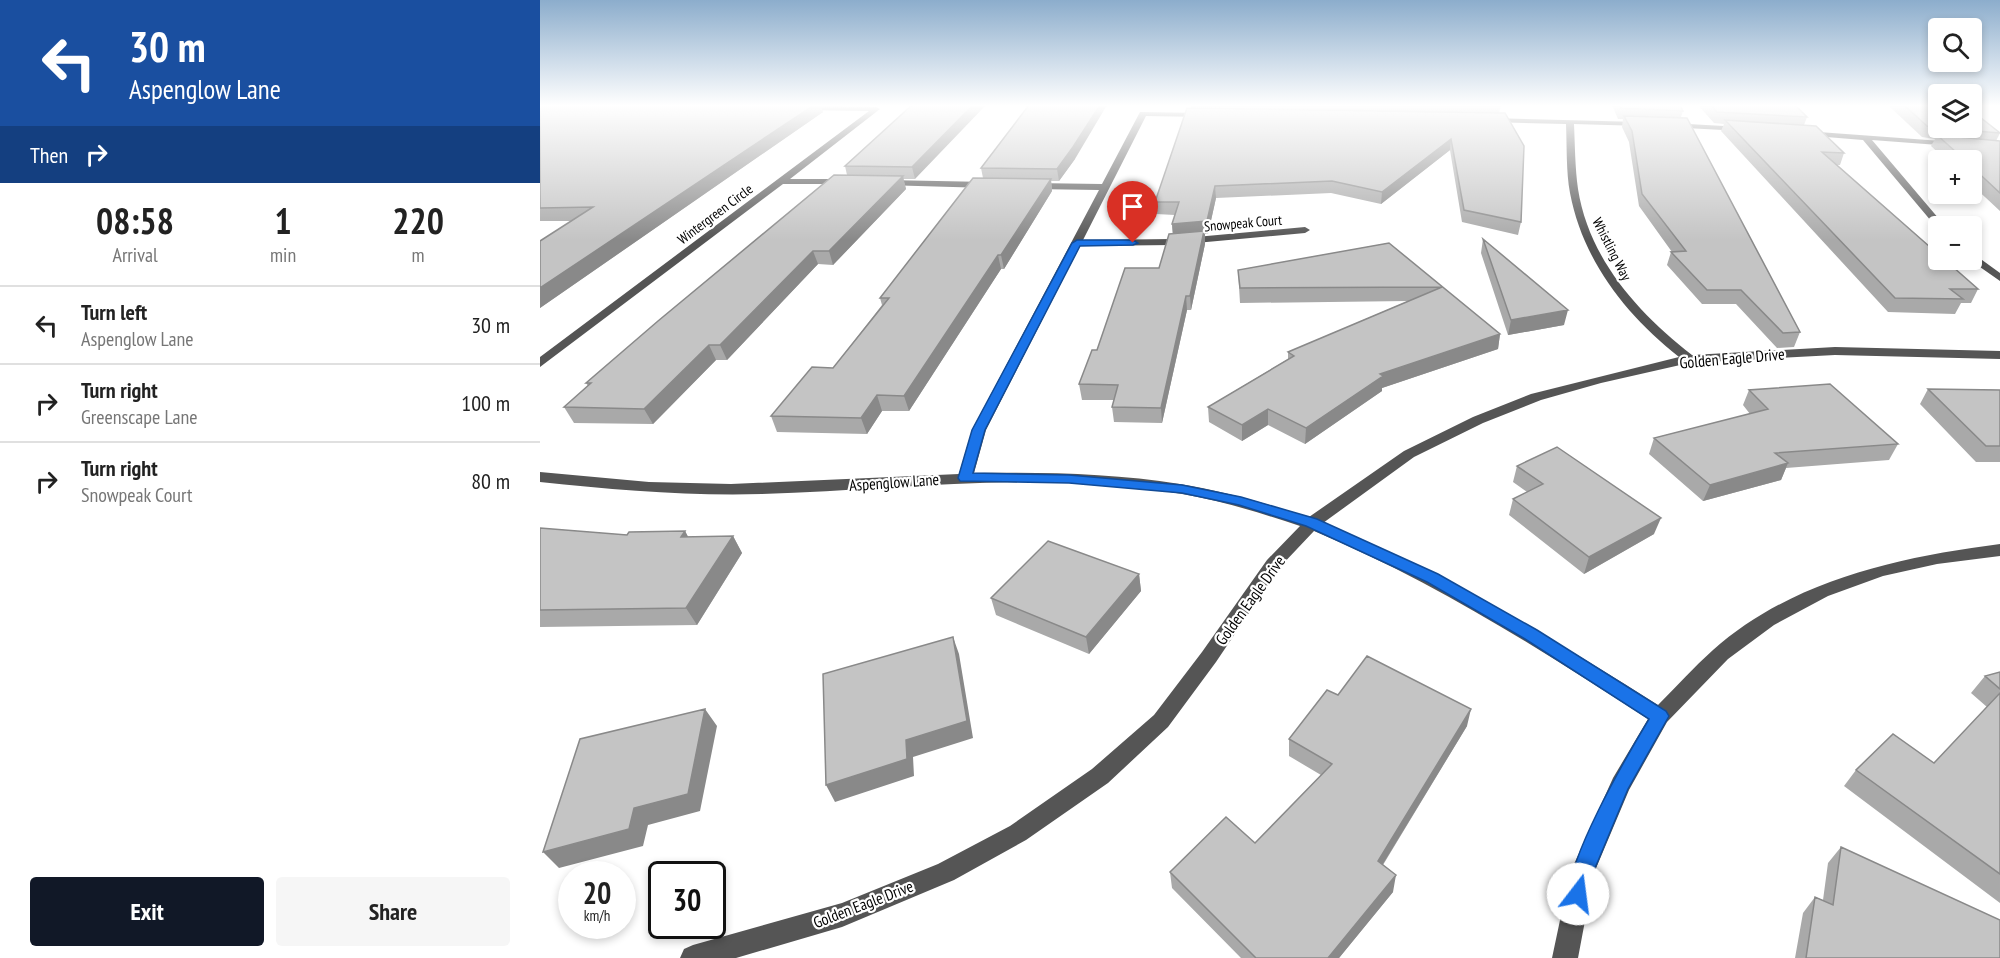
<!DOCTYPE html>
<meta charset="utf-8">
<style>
:root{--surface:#fff;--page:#f6f6f6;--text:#222;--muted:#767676;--line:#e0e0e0;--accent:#111827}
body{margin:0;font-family:"PT Sans Narrow",sans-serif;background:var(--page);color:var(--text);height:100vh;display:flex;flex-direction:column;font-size:22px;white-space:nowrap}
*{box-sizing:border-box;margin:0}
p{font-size:20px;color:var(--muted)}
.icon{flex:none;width:33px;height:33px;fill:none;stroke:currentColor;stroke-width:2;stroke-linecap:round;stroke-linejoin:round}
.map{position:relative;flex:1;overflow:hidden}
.sheet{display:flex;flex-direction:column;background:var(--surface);width:540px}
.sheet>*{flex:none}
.banner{background:#1a4fa0;color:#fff;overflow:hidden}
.tools{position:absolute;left:1388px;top:18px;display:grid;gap:12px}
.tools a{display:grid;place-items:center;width:54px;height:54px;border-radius:6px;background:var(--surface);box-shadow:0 3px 9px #0003;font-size:30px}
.speed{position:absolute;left:18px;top:861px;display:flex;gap:12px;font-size:30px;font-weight:700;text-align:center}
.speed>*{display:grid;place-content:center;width:78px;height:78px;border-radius:50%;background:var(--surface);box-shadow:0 3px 9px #0003;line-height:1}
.speed small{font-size:15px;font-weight:400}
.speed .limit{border:3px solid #111;border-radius:9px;background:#fff;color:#111}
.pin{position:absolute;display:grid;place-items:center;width:51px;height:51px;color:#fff;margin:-62px -26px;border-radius:50% 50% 50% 0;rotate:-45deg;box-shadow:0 0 6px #0007}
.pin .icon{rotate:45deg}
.me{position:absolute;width:66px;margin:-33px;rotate:15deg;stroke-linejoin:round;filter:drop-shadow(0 0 4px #0008)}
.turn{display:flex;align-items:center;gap:21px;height:126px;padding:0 30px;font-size:27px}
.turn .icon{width:78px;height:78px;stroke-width:2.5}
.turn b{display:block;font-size:42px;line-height:51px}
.then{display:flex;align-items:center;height:57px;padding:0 30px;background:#0003;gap:12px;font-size:22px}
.eta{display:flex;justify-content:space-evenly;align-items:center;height:102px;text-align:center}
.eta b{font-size:36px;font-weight:800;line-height:42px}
.primary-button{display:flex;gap:12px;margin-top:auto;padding:12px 30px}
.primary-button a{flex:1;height:69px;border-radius:6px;background:var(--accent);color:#fff;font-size:24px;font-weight:800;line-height:69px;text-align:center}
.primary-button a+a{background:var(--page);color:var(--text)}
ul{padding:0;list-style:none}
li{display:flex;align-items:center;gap:18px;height:78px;padding:0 30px;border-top:2px solid var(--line)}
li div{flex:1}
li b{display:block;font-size:22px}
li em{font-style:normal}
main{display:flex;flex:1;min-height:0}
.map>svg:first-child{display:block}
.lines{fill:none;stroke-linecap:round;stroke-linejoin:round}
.minor{fill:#555;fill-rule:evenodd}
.wall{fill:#a9a9a9}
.shaded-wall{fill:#898989}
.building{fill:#c4c4c4;stroke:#898989;stroke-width:1.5}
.route{fill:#1a73e8;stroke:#114b97;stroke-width:1.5}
.labels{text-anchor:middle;stroke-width:4.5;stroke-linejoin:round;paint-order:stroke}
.far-street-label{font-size:14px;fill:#000;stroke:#fff}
.street-label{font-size:16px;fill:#000;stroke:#fff}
</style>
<main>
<section class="sheet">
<div class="banner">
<div class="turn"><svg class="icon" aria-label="left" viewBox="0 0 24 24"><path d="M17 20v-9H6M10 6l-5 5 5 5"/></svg><div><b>30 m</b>Aspenglow Lane</div></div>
<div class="then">Then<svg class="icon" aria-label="right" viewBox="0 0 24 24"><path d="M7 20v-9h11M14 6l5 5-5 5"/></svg></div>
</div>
<div class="eta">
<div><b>08:58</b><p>Arrival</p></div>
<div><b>1</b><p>min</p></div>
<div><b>220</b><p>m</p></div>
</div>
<ul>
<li><svg class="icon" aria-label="left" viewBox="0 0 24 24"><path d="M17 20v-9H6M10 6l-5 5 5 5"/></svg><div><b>Turn left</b><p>Aspenglow Lane</p></div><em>30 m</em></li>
<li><svg class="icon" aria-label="right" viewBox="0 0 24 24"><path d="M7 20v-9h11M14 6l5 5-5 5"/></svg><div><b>Turn right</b><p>Greenscape Lane</p></div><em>100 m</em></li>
<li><svg class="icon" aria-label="right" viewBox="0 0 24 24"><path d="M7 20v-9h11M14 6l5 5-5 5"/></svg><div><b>Turn right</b><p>Snowpeak Court</p></div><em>80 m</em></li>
</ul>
<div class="primary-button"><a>Exit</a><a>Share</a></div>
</section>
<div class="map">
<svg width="1460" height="958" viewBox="0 0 1460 958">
<rect width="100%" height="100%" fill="#fff"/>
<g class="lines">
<path class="minor" d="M 259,106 L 336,107 L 340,109 L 250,179 L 307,179 L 311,182 L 310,184 L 243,184 L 0,367 L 0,357 L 329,111 L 262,110 Z
M 600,112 L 666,113 L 670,115 L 666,117 L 606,116 L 543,240 L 634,239 L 765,227 L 770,230 L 765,233 L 634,245 L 540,246 L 446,430 L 434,473 C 503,472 572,473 640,484 C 684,491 727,504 769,517 L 864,451 L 933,417 L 991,394 L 1139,357 C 1086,315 1043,261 1030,193 C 1026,171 1027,147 1026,124 L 951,122 L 947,120 L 951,118 L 1100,122 L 1104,124 L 1103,126 L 1034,124 C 1035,146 1035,167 1038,189 C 1049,259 1098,313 1152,355 L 1295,347 L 1460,351 L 1460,359 L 1295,355 L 1149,363 L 1061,383 L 1001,400 L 943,423 L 874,457 L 783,523 C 902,571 1010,637 1118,705 C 1137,686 1154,667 1173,650 C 1252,580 1359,557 1460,544 L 1460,556 L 1397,564 L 1343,576 L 1288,596 L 1234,625 L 1188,659 L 1127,722 L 1089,790 L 1054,873 L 1038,958 L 1012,958 L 1030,873 L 1073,778 L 1108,719 C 1000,649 893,581 774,531 L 739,568 L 676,662 L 628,727 L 568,783 L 486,840 L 414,880 L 302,927 L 196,958 L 140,958 L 144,949 L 153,945 L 302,903 L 398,864 L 470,826 L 552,769 L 614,715 L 662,652 L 727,560 L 760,526 C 721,513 682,501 642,494 C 503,469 362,490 222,494 C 148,496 74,490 0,482 L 0,472 L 109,482 L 191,484 L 419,474 L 432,430 L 559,190 L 493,189 L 489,186 L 493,183 L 562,184 Z
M 1130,123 L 1202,127 L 1206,129 L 1202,131 L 1127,127 L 1127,123 Z
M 1265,131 L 1415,142 L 1415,146 L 1412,146 L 1332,140 L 1405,226 L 1397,228 L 1323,140 L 1262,135 L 1261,133 Z
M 346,180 L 448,182 L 452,185 L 448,188 L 343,185 L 342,183 Z
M 1431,252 L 1460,273 L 1460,281 L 1430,260 Z"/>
</g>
<path class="wall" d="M 0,105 L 283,112 L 0,308 L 0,241 L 32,221 L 0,221 Z
M 372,105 L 375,179 L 363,179 L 366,189 L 293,265 L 278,264 L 187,360 L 176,360 L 113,424 L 34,423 L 24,407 L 48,386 L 46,383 L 307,175 L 305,166 Z
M 651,105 L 961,105 L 959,113 L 981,222 L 978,235 L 922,222 L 910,150 L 841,204 L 791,193 L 676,198 L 668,234 L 665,234 L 665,244 L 651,310 L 647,310 L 622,423 L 574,422 L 572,407 L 574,400 L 542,400 L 539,384 L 557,350 L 619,268 L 633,234 L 632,224 L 635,215 L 616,214 L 615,202 L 651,108 Z
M 1072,105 L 1140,105 L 1143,111 L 1141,117 L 1260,332 L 1254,347 L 1237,348 L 1196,304 L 1162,304 L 1127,265 L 1131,252 L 1132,252 L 1099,206 L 1089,142 L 1082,127 L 1083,119 L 1078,119 Z
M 1158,105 L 1255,105 L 1267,117 L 1264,125 L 1304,153 L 1300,165 L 1297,165 L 1438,289 L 1431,303 L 1421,303 L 1415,314 L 1348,312 L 1181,131 L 1184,124 L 1174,123 Z
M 1351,105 L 1398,105 L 1460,133 L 1456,141 L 1460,141 L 1460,211 L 1431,184 L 1431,160 L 1406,160 L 1391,146 L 1395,139 L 1382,137 L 1350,107 Z
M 535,159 L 519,181 L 511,181 L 512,191 L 464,269 L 461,269 L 369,411 L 342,411 L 327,434 L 237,432 L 231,416 L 293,368 L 342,305 L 340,298 L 443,178 L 441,168 Z
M 943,239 L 1024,325 L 968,335 L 941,253 Z
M 849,243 L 960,334 L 958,349 L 842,388 L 842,391 L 765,444 L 728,425 L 702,441 L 669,422 L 668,407 L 748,359 L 748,352 L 868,301 L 700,303 L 698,270 Z
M 1388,389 L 1460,390 L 1460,462 L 1436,462 L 1380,404 Z
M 1209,390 L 1358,444 L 1349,460 L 1246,468 L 1241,480 L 1163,501 L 1109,454 L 1114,438 L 1210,414 L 1203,405 Z
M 977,466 L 1114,534 L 1044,574 L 969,515 L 973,499 L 987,492 L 973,482 Z
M 0,528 L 87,535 L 145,531 L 148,537 L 193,536 L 202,553 L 157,625 L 0,627 Z
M 599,574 L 601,591 L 549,654 L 456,615 L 451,598 Z
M 1460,672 L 1460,903 L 1304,786 L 1316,770 L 1394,763 L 1447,707 L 1431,693 L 1445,676 Z
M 798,695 L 927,726 L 843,865 L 853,892 L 799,958 L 701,958 L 632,888 L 630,872 L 715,843 L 781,775 L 749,756 L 749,739 Z
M 1301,847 L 1460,958 L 1255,958 L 1263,913 L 1275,897 L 1283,900 L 1288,863 Z"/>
<path class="shaded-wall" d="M 274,105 L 281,105 L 283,112 L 0,308 L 0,288 Z
M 433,105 L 446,105 L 375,179 L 372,167 Z
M 560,105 L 567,105 L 535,159 L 519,181 L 517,169 Z
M 911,139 L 910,150 L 841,204 L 842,192 Z
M 363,176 L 366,189 L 293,265 L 289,251 Z
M 511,179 L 512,191 L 464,269 L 461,255 Z
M 675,186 L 676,198 L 668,234 L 665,234 L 665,244 L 651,310 L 650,296 L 633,237 L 632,224 Z
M 273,251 L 278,264 L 187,360 L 180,345 Z
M 458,255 L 461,269 L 369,411 L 364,396 Z
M 646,296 L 647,310 L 622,423 L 621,408 Z
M 1028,310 L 1024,325 L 968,335 L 971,320 Z
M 960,334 L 958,349 L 842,388 L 842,391 L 765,444 L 766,428 L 840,374 Z
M 169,345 L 176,360 L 113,424 L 104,409 Z
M 337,395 L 342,411 L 327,434 L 321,418 Z
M 728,409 L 728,425 L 702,441 L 702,425 Z
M 1248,463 L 1241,480 L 1163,501 L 1170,485 Z
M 1121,518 L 1114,534 L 1044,574 L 1049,557 Z
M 145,531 L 154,548 L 141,537 Z
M 193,536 L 202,553 L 157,625 L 146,608 Z
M 599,574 L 601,591 L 549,654 L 546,637 Z
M 413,637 L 419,654 L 433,738 L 373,757 L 374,776 L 295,802 L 286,785 L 366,740 Z
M 165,709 L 177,726 L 160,811 L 108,825 L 103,846 L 19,868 L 3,852 L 94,808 Z
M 931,709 L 927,726 L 835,877 L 838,861 Z
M 856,875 L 853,892 L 799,958 L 788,958 Z"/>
<path class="building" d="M 0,105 L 274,105 L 0,288 L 0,241 L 53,207 L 0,208 Z
M 372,105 L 433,105 L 372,167 L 305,166 Z
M 489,105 L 560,105 L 533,147 L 517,169 L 441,168 Z
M 1079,105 L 1140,105 L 1143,111 L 1081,108 Z
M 1171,105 L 1255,105 L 1267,117 L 1177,112 Z
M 1364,105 L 1398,105 L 1398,127 L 1387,126 Z
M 647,108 L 965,113 L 984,146 L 981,222 L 924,210 L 911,139 L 842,192 L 792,181 L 675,186 L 667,221 L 632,224 L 639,202 L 615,202 Z
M 1431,110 L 1460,133 L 1400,128 L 1431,128 Z
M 1084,116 L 1147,118 L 1260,332 L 1243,333 L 1201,290 L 1167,290 L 1131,252 L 1146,251 L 1102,194 L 1092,131 Z
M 1185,120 L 1276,126 L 1304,153 L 1282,152 L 1398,254 L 1398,260 L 1405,260 L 1438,289 L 1410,289 L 1423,299 L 1355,298 Z
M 1397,135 L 1460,141 L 1460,193 L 1431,166 L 1431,160 L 1425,160 Z
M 294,175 L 363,176 L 289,251 L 273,251 L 180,345 L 169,345 L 104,409 L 24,407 L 51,383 L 46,383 L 118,321 Z
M 433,178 L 511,179 L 461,255 L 458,255 L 364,396 L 337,395 L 321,418 L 231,416 L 272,367 L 293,368 L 349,298 L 340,298 Z
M 664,231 L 650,296 L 646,296 L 621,408 L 572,407 L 578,385 L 539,384 L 552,350 L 557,350 L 585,268 L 619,268 L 629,234 Z
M 943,239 L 1028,310 L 971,320 Z
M 849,243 L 960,334 L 840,374 L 843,376 L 766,428 L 728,409 L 702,425 L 668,407 L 754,356 L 748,352 L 902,287 L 700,288 L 698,270 Z
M 1290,384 L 1358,444 L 1235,453 L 1248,463 L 1170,485 L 1114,438 L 1228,409 L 1209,390 Z
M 1388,389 L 1460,390 L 1460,446 L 1446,446 Z
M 1017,447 L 1121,518 L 1049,557 L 973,499 L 1003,484 L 977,466 Z
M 0,528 L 87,535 L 89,532 L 145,531 L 141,537 L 193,536 L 146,608 L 0,610 Z
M 508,541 L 599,574 L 546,637 L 451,598 Z
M 413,637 L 427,721 L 366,740 L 367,759 L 286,785 L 283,674 Z
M 827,656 L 931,709 L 838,861 L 856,875 L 788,958 L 716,958 L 630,872 L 686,817 L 715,843 L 792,764 L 749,739 L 787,690 L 798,695 Z
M 1460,672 L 1460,689 L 1445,676 Z
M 1460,693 L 1460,874 L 1316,770 L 1353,734 L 1394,763 Z
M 165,709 L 148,794 L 94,808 L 89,829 L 3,852 L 40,739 Z
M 1301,847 L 1460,920 L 1460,958 L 1266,958 L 1275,897 L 1293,905 Z"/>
<linearGradient id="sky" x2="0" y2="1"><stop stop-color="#8cadcc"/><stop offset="0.44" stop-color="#fff"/><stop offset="1" stop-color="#fff" stop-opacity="0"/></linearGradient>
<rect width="1460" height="240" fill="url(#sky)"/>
<path class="route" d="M 537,240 L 593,240 L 598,243 L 593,245 L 540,246 L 445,430 L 433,473 L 529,475 L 642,485 L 701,497 L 777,519 L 898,574 L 997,630 L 1126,711 L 1129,716 L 1088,789 L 1053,873 L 1046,902 L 1038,905 L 1031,902 C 1018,872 1091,749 1109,719 L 985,639 L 887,582 L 766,526 L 699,505 L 642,493 L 529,483 L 420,481 L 418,478 L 432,430 L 532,243 Z"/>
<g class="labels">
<g class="far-street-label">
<text transform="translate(175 214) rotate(-37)" y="5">Wintergreen Circle</text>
<text transform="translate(703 223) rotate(-5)" y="5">Snowpeak Court</text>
<text transform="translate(1072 249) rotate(63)" y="5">Whistling Way</text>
</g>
<g class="street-label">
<text transform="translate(1192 358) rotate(-5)" y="6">Golden Eagle Drive</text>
<text transform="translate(354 482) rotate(-4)" y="6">Aspenglow Lane</text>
<text transform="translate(710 600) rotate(-54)" y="6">Golden Eagle Drive</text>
<text transform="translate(323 904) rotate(-21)" y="6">Golden Eagle Drive</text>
</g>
</g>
</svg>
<div class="tools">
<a><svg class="icon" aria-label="search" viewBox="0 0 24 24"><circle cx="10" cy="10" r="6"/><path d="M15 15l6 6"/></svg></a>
<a><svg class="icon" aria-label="layers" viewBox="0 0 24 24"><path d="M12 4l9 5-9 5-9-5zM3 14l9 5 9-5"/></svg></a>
<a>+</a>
<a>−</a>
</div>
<div class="speed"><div>20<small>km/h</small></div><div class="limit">30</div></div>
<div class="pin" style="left:593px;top:243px;background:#d93025"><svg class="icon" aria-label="arrive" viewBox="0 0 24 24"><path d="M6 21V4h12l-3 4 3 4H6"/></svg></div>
<svg class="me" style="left:1038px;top:894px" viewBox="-20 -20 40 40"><circle r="19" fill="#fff"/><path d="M0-13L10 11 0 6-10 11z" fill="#1a73e8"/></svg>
</div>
</main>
